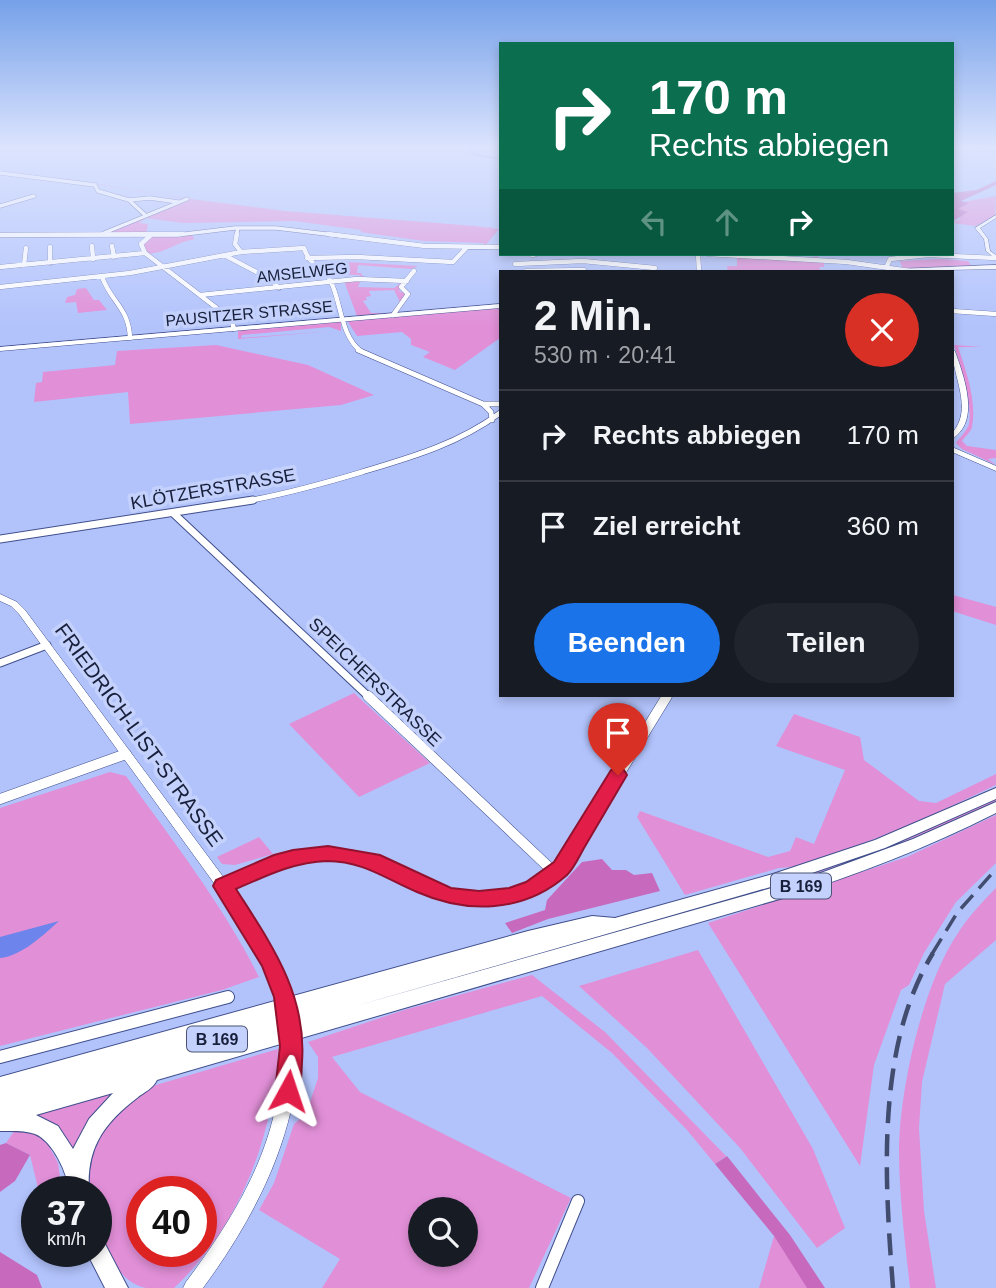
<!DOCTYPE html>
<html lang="de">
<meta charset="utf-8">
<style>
:root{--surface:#171b24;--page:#20242c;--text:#f1f3f6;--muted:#9ea1a6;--line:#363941;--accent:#1a73e8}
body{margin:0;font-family:Helvetica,sans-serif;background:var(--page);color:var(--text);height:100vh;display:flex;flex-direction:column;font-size:26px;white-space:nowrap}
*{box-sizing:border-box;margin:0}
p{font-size:23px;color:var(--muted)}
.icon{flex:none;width:38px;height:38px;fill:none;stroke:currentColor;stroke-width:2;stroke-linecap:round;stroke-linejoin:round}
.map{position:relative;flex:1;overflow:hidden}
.panel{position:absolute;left:499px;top:270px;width:455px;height:427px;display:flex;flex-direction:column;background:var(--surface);border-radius:0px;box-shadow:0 4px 10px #0003}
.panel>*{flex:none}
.guide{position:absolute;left:499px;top:42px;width:455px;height:214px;border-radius:0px;box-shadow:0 4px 10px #0003;background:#0b6e4f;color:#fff;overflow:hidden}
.buttons{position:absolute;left:408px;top:1197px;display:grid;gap:14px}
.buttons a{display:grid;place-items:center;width:70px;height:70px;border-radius:50%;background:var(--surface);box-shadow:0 4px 10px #0003;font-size:35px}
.speed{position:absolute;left:21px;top:1176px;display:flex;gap:14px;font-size:35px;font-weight:700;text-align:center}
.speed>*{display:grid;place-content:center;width:91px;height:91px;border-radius:50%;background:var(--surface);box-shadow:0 4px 10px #0003;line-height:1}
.speed small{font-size:18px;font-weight:400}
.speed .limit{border:10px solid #d22;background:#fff;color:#111}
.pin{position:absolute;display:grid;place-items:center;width:60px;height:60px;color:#fff;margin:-72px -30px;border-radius:50% 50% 50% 0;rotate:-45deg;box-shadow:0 0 7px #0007}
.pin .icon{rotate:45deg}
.me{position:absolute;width:77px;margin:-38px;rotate:5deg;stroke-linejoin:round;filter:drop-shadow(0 0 5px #0008)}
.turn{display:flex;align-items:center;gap:24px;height:147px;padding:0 35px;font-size:32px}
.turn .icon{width:91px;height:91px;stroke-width:2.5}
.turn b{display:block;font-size:49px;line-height:60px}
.lanes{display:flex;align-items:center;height:66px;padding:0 35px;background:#0003;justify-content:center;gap:35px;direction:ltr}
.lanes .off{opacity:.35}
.round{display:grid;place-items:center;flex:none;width:74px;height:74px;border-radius:37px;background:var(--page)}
.headline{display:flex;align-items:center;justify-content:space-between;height:119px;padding:0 35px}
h1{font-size:42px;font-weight:600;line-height:52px}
.action{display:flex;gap:14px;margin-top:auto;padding:14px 35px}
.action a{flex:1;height:80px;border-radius:42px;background:var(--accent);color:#fff;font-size:28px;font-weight:600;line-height:80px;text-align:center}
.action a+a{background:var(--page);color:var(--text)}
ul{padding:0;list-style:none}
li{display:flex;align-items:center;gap:21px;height:91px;padding:0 35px;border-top:2px solid var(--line)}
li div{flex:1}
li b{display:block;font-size:26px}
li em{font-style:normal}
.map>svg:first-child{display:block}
.green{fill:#e18fd7;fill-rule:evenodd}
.forest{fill:#c76abd}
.water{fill:#6c84eb}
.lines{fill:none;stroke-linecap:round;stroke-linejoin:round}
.stream{stroke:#6c84eb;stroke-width:2}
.minor-far5-casing{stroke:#404f8c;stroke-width:4.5}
.minor-far4-casing{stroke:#404f8c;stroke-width:5}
.minor-far3-casing{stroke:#404f8c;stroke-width:6}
.minor-far2-casing{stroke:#404f8c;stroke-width:9}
.minor-far1-casing{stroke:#404f8c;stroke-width:11}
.minor-casing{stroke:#404f8c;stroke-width:14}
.tertiary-casing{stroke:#404f8c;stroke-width:1}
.trunk-casing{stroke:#404f8c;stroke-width:2}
.minor-far5{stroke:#fff;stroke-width:3.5}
.minor-far4{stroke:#fff;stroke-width:4.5}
.minor-far3{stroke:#fff;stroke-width:5}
.minor-far2{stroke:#fff;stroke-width:7}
.minor-far1{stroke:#fff;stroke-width:10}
.minor{stroke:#fff;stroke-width:12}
.tertiary{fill:#fff;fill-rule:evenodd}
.trunk{fill:#fff;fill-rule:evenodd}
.rail-far1{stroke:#424c6f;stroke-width:3.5;stroke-dasharray:18 9;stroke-linecap:butt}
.rail{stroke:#424c6f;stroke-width:4.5;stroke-dasharray:22 11;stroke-linecap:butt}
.tertiary-bridge-casing{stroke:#404f8c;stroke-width:18;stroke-linecap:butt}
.tertiary-bridge{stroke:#fff;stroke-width:16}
.route{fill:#e11d48;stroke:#92132f;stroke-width:2}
.labels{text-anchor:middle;stroke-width:7;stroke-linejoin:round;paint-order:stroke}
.far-street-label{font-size:16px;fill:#181f3a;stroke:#c3d1fc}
.shield{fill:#c3d1fc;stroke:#4b5474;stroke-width:2}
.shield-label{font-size:16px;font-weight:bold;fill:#181f3a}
.street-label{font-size:18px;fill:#181f3a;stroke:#c3d1fc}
.near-street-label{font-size:21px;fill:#181f3a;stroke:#c3d1fc}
</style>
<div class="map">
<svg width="996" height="1288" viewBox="0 0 996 1288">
<rect width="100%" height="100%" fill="#b2c3fc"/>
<path class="green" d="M 0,172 L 65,178 L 167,196 L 285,211 L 500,228 L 472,226 L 499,229 L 484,247 L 481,247 L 484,243 L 424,241 L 360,232 L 362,230 L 294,221 L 183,223 L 146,218 L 139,223 L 148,224 L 146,234 L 104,234 L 190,200 L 55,177 Z
M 996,196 L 995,216 L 976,226 L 952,223 L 960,219 L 957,209 L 967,203 L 963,202 Z
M 191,235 L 195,239 C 178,241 161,256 146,253 L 143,245 L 152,236 Z
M 712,254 C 744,254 778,256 811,258 L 817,256 L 818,260 L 824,260 L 824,267 L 819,267 L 821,271 L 728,271 L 727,266 L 737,266 L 737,257 Z
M 940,259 L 968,261 L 972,267 L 941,270 L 893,267 L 902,267 L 900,261 Z
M 345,262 L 418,266 L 411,269 L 358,265 L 357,273 L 361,273 L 364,278 L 359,275 C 343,276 332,268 318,265 Z
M 361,280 L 358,287 L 394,288 L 404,281 L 399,291 L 406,294 L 401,304 L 394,290 L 369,291 L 371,296 L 366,297 L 367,300 L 363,301 L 371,313 L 393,313 L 357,316 L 344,281 Z
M 86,288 L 94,300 L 99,300 L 107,310 L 78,313 L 76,302 L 65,303 L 67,297 L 75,295 L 77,289 Z
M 500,306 L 500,338 L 455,370 L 423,357 L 430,352 L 411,345 L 411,339 L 402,332 L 357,336 L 348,322 L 353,319 Z
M 341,322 L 341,331 L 329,327 L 242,335 L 241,338 L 332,331 L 238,339 L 238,330 Z
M 216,345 L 308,365 L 374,395 L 341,405 L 130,424 L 128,392 L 34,402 L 36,383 L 42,382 L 43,372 L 115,365 L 117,351 Z
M 954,345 L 982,347 L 958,347 C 966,371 977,401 972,427 C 971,432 965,436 962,441 L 967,446 L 996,450 L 996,458 L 988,459 L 996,465 L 962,449 L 956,443 C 960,437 967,431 969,424 C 973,406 960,363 954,345 Z
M 953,595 L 996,607 L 996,625 L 952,611 Z
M 354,693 L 430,763 L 359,797 L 289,724 Z
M 794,714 L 860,737 L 864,760 L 919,801 L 936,803 L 996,774 L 996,785 C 944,810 891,834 836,853 C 817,859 799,868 779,868 L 685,895 L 637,817 L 640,811 L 768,857 L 790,851 L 796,837 L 814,844 L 845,770 L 776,746 Z
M 110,772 L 126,776 C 173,841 223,905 259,977 L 222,990 L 0,1046 L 0,808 Z
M 996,798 L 996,802 C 841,874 679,917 515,962 C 343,1010 172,1057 0,1105 L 806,875 L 920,833 Z
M 996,815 L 996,863 L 956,902 L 924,953 L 909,985 L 901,990 L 874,1065 L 860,1166 L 708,923 L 907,857 Z
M 259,837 L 273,854 L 235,865 L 222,864 L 217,857 Z
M 996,888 L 996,940 L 945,984 L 922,1082 L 919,1128 L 924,1211 L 936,1288 L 910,1288 C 905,1242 899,1195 899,1149 C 900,1087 923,984 958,933 C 969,916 982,902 996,888 Z
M 698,950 L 813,1149 L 845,1228 L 817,1248 L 740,1148 L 647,1048 L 579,986 Z
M 532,975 L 605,1032 L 726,1156 L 715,1164 L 687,1130 L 612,1053 L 542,996 L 332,1057 L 360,1092 L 571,1198 L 529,1288 L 322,1288 L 340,1259 L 259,1210 L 274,1183 L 294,1124 L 306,1114 L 318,1078 L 318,1057 L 308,1042 L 404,1010 ZM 420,1209 L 466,1209 L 466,1255 L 420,1255 Z
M 278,1049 C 274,1136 239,1227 174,1288 C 165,1288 155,1288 146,1288 C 109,1281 96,1222 96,1192 L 91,1192 L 87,1178 L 96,1131 L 139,1090 ZM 142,1192 L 201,1192 L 201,1251 L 142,1251 Z
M 122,1087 L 75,1157 C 62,1126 52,1126 22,1116 Z
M 15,1130 L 43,1135 L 58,1163 L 62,1192 L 39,1192 L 30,1155 L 6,1143 Z
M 774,1236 L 805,1282 L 807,1288 L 759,1288 Z"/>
<path class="forest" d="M 996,181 L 996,185 L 961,201 L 969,203 L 958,209 L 968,212 L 952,222 L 952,193 L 977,190 Z
M 602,859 L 612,870 L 626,870 L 634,875 L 652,873 L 660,891 L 548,919 L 512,933 L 505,923 L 545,910 L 547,900 L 582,862 Z
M 6,1143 L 30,1155 L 15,1181 L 0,1192 L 0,1145 Z
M 727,1156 L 790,1235 L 825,1288 L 807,1288 L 774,1236 L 715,1164 Z
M 0,1252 L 37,1275 L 42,1288 L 0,1288 Z"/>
<path class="water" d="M 59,921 C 43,935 22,956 0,958 L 0,937 Z"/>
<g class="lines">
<path class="stream" d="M 470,147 L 475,148 L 469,150 L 476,152 L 472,154 L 500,159"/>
<defs>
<path id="minor-far5" d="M 952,150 L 996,149
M 0,173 L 95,185 L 98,191 L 129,200 L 145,215
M 129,200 L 150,198 L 178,202
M 0,206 L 34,196
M 104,233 L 187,199
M 1,235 L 177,235 L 235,228 L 276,228 L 343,236
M 236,236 L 238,228"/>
<path id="minor-far4" d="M 237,234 L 235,244 L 241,252
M 328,234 L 425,246 L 500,247
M 1,235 L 183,234
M 151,235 L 141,244 L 145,253 L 231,319 L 234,329
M 92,246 L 93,259
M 112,246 L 114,257
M 50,247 L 50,263
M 698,254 L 699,271
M 708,254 L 847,262 L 910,271
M 224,255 L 270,279 L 279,288
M 532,255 L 536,254
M 307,258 L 357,257 L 453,262 L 467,247
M 515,264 L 583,261 L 655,268
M 24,265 L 26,248
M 887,266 L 890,259 L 928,255 L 996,258
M 0,267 L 145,253
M 526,271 L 584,270
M 102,277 C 111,302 129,308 130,338
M 0,287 L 130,273 L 241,252 L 304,248 C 310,267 323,266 331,282 C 341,302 341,337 361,351
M 200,295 L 357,279 L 407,281
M 952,311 L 996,314
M 393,315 L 408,294 L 401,287 L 414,271"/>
<path id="minor-far3" d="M 358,350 L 483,404 L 491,412 L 492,420
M 483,404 L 500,404
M 241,502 C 283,495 322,484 362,472 C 412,457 458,444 500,413"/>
<path id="minor-far2" d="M 173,513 L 370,698
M 0,539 L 253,500
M 0,663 L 47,645
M 666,698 L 668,695"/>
<path id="minor-far1" d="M 368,696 L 556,874
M 0,799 L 126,754
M 223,886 C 263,867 306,848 351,855 C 417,866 436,911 513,894 C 534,889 553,878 566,861 L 667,696"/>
<path id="minor" d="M 0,1057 L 228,997
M 542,1288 L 578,1201"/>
<path id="tertiary" d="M 996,215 L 996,218 L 980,228 L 988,239 L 990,251 L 996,255 L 996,259 L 986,251 L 984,239 L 975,228 Z
M 996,265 L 996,269 L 896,271 L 899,269 Z
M 500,304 L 500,308 L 0,351 L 0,347 Z
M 952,349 L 955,351 C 964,377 981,421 952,439 L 952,433 C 974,409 952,376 952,349 Z
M 952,447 L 996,466 L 996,471 L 952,452 Z
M 0,594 L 17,602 L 25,610 L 227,882 L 276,958 L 294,1004 L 292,1008 L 287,1010 L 282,1008 L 265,964 L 219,890 L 19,614 L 11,606 L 0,601 Z
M 292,1039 L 297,1041 L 299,1046 C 297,1068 295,1089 291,1110 C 276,1175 242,1235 203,1288 L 183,1288 L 186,1282 C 225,1230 261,1174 275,1110 C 280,1089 283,1068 285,1046 L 287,1041 Z"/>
<path id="trunk" d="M 996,788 L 996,799 L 885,848 L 774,886 L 352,1007 L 807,878 L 913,839 L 996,802 L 996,813 C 927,848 856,875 783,898 L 157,1080 C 153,1089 144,1092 137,1098 C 103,1124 86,1149 89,1192 L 69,1192 C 68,1174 53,1141 35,1134 C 24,1130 11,1131 0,1131 L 0,1077 L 528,931 L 592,916 L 615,918 L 773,874 L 875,840 ZM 113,1093 L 89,1119 L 73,1149 L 58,1126 L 36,1115 Z
M 96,1239 L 104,1242 L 128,1288 L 105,1288 L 86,1251 L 96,1251 Z"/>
</defs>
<use href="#minor-far5" class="minor-far5-casing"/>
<use href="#minor-far4" class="minor-far4-casing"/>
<use href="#minor-far3" class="minor-far3-casing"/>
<use href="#minor-far2" class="minor-far2-casing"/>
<use href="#minor-far1" class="minor-far1-casing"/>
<use href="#minor" class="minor-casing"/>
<use href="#tertiary" class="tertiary-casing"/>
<use href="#trunk" class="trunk-casing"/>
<use href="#minor-far5" class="minor-far5"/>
<use href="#minor-far4" class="minor-far4"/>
<use href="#minor-far3" class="minor-far3"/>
<use href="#minor-far2" class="minor-far2"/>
<use href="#minor-far1" class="minor-far1"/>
<use href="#minor" class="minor"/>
<use href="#tertiary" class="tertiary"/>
<use href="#trunk" class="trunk"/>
<path class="rail-far1" d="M 932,954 L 957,913 L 996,869"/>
<path class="rail" d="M 893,1288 C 885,1182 875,1048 933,953"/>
<defs>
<path id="tertiary-bridge" d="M 287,1004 L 292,1046"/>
</defs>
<use href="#tertiary-bridge" class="tertiary-bridge-casing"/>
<use href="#tertiary-bridge" class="tertiary-bridge"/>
</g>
<linearGradient id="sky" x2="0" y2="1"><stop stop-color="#76a1e9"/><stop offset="0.45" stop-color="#dce4fe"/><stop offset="1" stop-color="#dce4fe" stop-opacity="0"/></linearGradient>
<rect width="996" height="327" fill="url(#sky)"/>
<path class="route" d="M 618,768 L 624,770 L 627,775 C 613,799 598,824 584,848 C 579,857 574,868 567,875 C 524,913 467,914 417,892 C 386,879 363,861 327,861 C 294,862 266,876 236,889 C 271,944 307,994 302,1062 C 301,1075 302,1088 297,1099 L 288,1103 L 279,1099 L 275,1091 L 280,1046 L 274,997 L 262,966 L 213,886 L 216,880 L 274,855 L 293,850 L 328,846 L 380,855 L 451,888 L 479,891 L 509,888 L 526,882 L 554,862 L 611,770 Z"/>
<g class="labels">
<g class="far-street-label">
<text transform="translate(302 272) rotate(-6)" y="6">AMSELWEG</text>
<text transform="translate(249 313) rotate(-5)" y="6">PAUSITZER STRASSE</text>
</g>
<g class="shield">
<rect x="771" y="873.5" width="60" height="25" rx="5"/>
<rect x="187" y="1026.5" width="60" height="25" rx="5"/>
</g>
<g class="shield-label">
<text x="801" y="892">B 169</text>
<text x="217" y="1045">B 169</text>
</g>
<g class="street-label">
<text transform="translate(213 489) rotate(-10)" y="6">KLÖTZERSTRASSE</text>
<text transform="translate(375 682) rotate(44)" y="6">SPEICHERSTRASSE</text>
</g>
<g class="near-street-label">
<text transform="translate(139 735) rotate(54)" y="7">FRIEDRICH-LIST-STRASSE</text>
</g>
</g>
</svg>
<div class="buttons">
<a><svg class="icon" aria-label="search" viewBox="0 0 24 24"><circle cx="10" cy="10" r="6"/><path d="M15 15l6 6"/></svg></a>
</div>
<div class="speed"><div>37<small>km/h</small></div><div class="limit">40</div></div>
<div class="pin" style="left:618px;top:775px;background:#d93025"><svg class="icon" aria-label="arrive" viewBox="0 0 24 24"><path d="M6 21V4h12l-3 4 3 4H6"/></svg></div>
<svg class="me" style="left:288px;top:1091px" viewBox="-20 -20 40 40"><path d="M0-17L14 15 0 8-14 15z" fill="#e11d48" stroke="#fff" stroke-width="4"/></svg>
<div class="guide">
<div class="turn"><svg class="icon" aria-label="right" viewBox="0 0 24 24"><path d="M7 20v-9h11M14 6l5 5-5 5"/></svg><div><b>170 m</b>Rechts abbiegen</div></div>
<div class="lanes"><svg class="icon off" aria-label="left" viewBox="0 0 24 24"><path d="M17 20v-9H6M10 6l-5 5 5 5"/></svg><svg class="icon off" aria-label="ahead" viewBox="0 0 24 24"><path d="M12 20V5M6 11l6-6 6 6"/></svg><svg class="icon" aria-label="right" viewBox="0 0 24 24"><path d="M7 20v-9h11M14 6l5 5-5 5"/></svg></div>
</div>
<section class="panel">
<div class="headline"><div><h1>2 Min.</h1><p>530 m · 20:41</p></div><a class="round" style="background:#d93025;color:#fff"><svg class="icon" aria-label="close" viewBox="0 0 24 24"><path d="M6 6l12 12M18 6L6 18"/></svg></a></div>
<ul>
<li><svg class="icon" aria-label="right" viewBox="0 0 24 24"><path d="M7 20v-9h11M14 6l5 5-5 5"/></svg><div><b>Rechts abbiegen</b></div><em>170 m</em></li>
<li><svg class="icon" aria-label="arrive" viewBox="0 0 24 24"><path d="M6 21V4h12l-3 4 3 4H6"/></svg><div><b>Ziel erreicht</b></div><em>360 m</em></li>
</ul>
<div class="action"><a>Beenden</a><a>Teilen</a></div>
</section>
</div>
